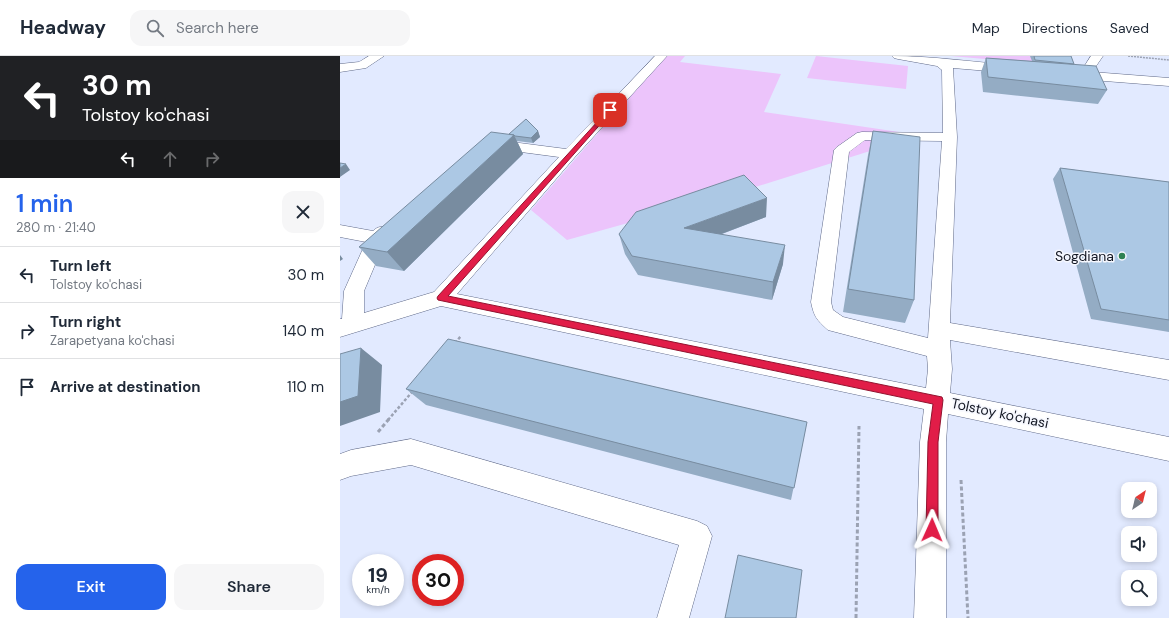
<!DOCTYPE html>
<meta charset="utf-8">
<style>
:root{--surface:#fff;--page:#f6f6f7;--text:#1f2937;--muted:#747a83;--line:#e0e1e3;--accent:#2563eb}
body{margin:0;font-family:"DM Sans",sans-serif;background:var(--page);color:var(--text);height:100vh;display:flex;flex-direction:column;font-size:15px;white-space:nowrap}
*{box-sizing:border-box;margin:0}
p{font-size:13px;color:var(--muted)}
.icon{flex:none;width:22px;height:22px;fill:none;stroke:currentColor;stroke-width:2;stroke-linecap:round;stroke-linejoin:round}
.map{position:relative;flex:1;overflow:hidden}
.side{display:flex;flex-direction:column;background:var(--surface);width:340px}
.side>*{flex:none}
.hud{background:#202124;color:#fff;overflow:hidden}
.needle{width:26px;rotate:35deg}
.buttons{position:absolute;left:781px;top:426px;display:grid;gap:8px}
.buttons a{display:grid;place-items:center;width:36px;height:36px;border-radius:8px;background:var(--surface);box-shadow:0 2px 6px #0003;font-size:20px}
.speed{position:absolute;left:12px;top:498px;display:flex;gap:8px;font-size:20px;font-weight:700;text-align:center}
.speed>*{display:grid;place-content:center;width:52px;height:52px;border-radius:50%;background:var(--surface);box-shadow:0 2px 6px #0003;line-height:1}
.speed small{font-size:10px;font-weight:400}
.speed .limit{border:6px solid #d22;background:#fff;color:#111}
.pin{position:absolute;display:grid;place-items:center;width:34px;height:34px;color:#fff;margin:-17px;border-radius:8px;box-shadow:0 2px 6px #0006}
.me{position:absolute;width:44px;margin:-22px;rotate:1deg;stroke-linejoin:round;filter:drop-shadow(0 0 3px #0008)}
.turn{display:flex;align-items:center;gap:14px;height:84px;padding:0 16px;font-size:18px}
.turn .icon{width:52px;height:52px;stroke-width:2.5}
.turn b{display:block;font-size:28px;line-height:34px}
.lanes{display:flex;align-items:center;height:38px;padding:0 16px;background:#0003;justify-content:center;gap:20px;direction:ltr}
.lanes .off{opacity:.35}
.round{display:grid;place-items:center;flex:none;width:42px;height:42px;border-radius:12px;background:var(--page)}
.summary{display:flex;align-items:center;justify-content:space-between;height:68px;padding:0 16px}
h1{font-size:24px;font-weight:600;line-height:30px;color:var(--accent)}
.button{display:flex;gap:8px;margin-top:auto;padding:8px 16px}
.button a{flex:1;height:46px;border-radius:12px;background:var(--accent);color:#fff;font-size:16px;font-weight:600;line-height:46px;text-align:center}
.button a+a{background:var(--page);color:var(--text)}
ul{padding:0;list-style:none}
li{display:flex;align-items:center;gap:12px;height:56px;padding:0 16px;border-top:1px solid var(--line)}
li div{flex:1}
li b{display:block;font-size:15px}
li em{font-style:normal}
header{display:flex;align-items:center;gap:24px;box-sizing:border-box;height:56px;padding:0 20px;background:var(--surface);border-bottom:1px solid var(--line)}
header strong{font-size:19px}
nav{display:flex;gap:22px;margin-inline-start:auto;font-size:14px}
.search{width:280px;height:36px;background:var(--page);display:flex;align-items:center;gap:10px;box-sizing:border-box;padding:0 14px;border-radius:12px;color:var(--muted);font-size:15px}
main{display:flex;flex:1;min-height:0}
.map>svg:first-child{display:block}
.green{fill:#ecc4fb}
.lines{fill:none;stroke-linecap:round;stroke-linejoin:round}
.minor-casing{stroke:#5f6988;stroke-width:1}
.path-far2{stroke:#9ba2b3;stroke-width:1.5;stroke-dasharray:2 1;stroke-linecap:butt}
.path-far1{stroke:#9ba2b3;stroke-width:2.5;stroke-dasharray:3 2;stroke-linecap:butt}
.path{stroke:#9ba2b3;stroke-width:3;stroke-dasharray:4 2.5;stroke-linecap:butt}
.minor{fill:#fff;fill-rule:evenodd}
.wall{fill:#94acc4}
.shaded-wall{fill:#788ca0}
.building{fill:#acc8e4;stroke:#788ca0}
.route{fill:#e11d48;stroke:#92132f}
.poi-dot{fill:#2f8152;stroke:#f5f7fe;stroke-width:1.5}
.labels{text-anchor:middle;stroke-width:3;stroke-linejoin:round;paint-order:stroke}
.poi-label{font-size:14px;fill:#131723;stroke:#f5f7fe;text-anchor:end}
.street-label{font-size:14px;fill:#131723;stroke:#f5f7fe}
</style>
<header>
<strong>Headway</strong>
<div class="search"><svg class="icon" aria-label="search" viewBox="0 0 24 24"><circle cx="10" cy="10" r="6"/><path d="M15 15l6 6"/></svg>Search here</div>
<nav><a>Map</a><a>Directions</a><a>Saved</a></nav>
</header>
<main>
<section class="side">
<div class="hud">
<div class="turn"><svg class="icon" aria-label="left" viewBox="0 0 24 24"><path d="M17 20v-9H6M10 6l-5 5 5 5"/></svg><div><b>30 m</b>Tolstoy ko'chasi</div></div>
<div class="lanes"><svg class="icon" aria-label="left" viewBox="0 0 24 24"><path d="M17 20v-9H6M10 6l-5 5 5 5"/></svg><svg class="icon off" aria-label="ahead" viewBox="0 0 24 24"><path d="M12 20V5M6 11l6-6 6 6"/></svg><svg class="icon off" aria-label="right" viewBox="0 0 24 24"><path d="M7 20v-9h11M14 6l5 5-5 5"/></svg></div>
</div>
<div class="summary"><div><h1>1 min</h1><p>280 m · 21:40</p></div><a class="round"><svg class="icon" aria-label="close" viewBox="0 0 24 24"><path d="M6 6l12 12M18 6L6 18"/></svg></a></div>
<ul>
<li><svg class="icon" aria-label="left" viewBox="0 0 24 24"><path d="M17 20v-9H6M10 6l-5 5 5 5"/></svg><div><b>Turn left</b><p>Tolstoy ko'chasi</p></div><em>30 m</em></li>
<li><svg class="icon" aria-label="right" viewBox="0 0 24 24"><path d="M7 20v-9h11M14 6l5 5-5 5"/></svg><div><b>Turn right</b><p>Zarapetyana ko'chasi</p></div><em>140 m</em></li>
<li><svg class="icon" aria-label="arrive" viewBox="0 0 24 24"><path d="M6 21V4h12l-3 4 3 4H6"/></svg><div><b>Arrive at destination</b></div><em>110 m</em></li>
</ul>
<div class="button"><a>Exit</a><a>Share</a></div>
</section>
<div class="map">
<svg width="829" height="562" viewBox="0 0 829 562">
<rect width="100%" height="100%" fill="#e2eaff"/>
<path class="green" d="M 325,0 L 345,0 L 340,6 L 441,18 L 424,56 L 566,77 L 565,84 L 406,134 L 227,184 L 191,154 Z
M 476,0 L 568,10 L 566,33 L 467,22 Z
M 611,0 L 718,0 L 722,10 Z"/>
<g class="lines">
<defs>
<path id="minor" d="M 29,0 L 44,0 L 26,12 L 0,16 L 0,8 L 19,6 Z
M 315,0 L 327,0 L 235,101 L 117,238 L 586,332 L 588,313 L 587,300 L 488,274 C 477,264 474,261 471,246 L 494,94 L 497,91 L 517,77 L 522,76 L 603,77 L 602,14 L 597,10 L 558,3 L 554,2 L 552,0 C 592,0 632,6 672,9 L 676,10 L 678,13 L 676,16 L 672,17 L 613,12 L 617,81 L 610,267 L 829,304 L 829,324 L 610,284 L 612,313 L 610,337 L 829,381 L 829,405 L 608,358 L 606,386 L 606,562 L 574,562 L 580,386 L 584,353 L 101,250 L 0,281 L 0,263 L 2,263 L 4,235 L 26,186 L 0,181 L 0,169 L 33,175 C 38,170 43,170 49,172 L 52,176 L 45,185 L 24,235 L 24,257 L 94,236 L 219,101 L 158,93 L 151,94 L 146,93 L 144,90 L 146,87 L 156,84 L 226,93 ZM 525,84 L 602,85 L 588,282 L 503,261 L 493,254 L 491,246 L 509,96 Z
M 751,0 L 763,0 L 752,16 L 829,22 L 829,30 L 726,22 L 722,21 L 720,18 L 722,15 L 741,15 Z
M 71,383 L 357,465 L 367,470 L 372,480 L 349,562 L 317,562 L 339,489 L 71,409 L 11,420 L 0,424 L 0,398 L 11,394 Z"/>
</defs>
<use href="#minor" class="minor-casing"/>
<path class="path-far2" d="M 788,0 L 829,4"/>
<path class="path-far1" d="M 115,287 L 121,280
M 48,364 L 72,336"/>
<path class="path" d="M 38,376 L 49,363
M 621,424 L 628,562
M 516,562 L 519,370"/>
<use href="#minor" class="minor"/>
</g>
<path class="wall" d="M 690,0 L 731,0 L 734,8 L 733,9 L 767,34 L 758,48 L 643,36 L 641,16 L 646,2 L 692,5 Z
M 198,75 L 200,81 L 193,87 L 177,85 L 183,98 L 64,215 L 36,210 L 19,191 L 169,78 Z
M 533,75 L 574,244 L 565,267 L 503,256 L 528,99 Z
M 720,112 L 829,126 L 829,276 L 751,263 L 713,123 Z
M 426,161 L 382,178 L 443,208 L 432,244 L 298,219 L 285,198 L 279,178 Z
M 66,333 L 467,366 L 451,444 L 86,349 Z"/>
<path class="shaded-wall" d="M 198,75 L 200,81 L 193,87 L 191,82 Z
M 174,79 L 183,98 L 64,215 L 47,196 Z
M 6,108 L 10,114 L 0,121 L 0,112 Z
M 427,142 L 426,161 L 347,191 L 344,172 Z
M 445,189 L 443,208 L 432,244 L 433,226 Z
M 0,199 L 3,203 L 0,205 Z
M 21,292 L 42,309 L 40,356 L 0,370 L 0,346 Z"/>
<path class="building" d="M 694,0 L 731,0 L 734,8 L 695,4 Z
M 646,2 L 756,10 L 767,34 L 648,21 Z
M 186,63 L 198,75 L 191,82 L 175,80 L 174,79 L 169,78 Z
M 533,75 L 580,81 L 574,244 L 508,233 Z
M 151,76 L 174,79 L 47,196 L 19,191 Z
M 0,107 L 6,108 L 0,112 Z
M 720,112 L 829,126 L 829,264 L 761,253 Z
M 404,119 L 427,142 L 344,172 L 445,189 L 433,226 L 292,200 L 279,178 L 296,156 Z
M 108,283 L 467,366 L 454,432 L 66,333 Z
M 21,292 L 18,340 L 0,346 L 0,298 Z
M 398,499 L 462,514 L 456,562 L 385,562 Z"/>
<path class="route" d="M 269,53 L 273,54 L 108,240 L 602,341 L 603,344 L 598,386 L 598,474 L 596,478 L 592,480 L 588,478 L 586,474 L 588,386 L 593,348 L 98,244 L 97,242 L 98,240 Z"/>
<circle class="poi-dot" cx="782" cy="200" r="4"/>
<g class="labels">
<g class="poi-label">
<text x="774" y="205">Sogdiana</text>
</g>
<g class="street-label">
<text transform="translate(660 357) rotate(12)" y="5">Tolstoy ko'chasi</text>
</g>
</g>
</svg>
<div class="buttons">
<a><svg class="needle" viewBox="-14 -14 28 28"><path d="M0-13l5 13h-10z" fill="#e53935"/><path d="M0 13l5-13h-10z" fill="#747a83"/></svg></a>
<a><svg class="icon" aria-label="sound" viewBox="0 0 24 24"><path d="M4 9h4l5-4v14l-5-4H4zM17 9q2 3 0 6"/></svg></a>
<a><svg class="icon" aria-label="search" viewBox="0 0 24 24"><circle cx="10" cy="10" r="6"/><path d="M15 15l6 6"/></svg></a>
</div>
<div class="speed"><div>19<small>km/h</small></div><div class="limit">30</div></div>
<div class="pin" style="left:270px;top:54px;background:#d93025"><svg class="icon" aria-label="arrive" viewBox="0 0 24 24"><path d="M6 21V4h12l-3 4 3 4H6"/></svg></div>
<svg class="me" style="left:592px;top:474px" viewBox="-20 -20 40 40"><path d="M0-17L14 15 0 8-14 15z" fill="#e11d48" stroke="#fff" stroke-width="4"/></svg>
</div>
</main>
